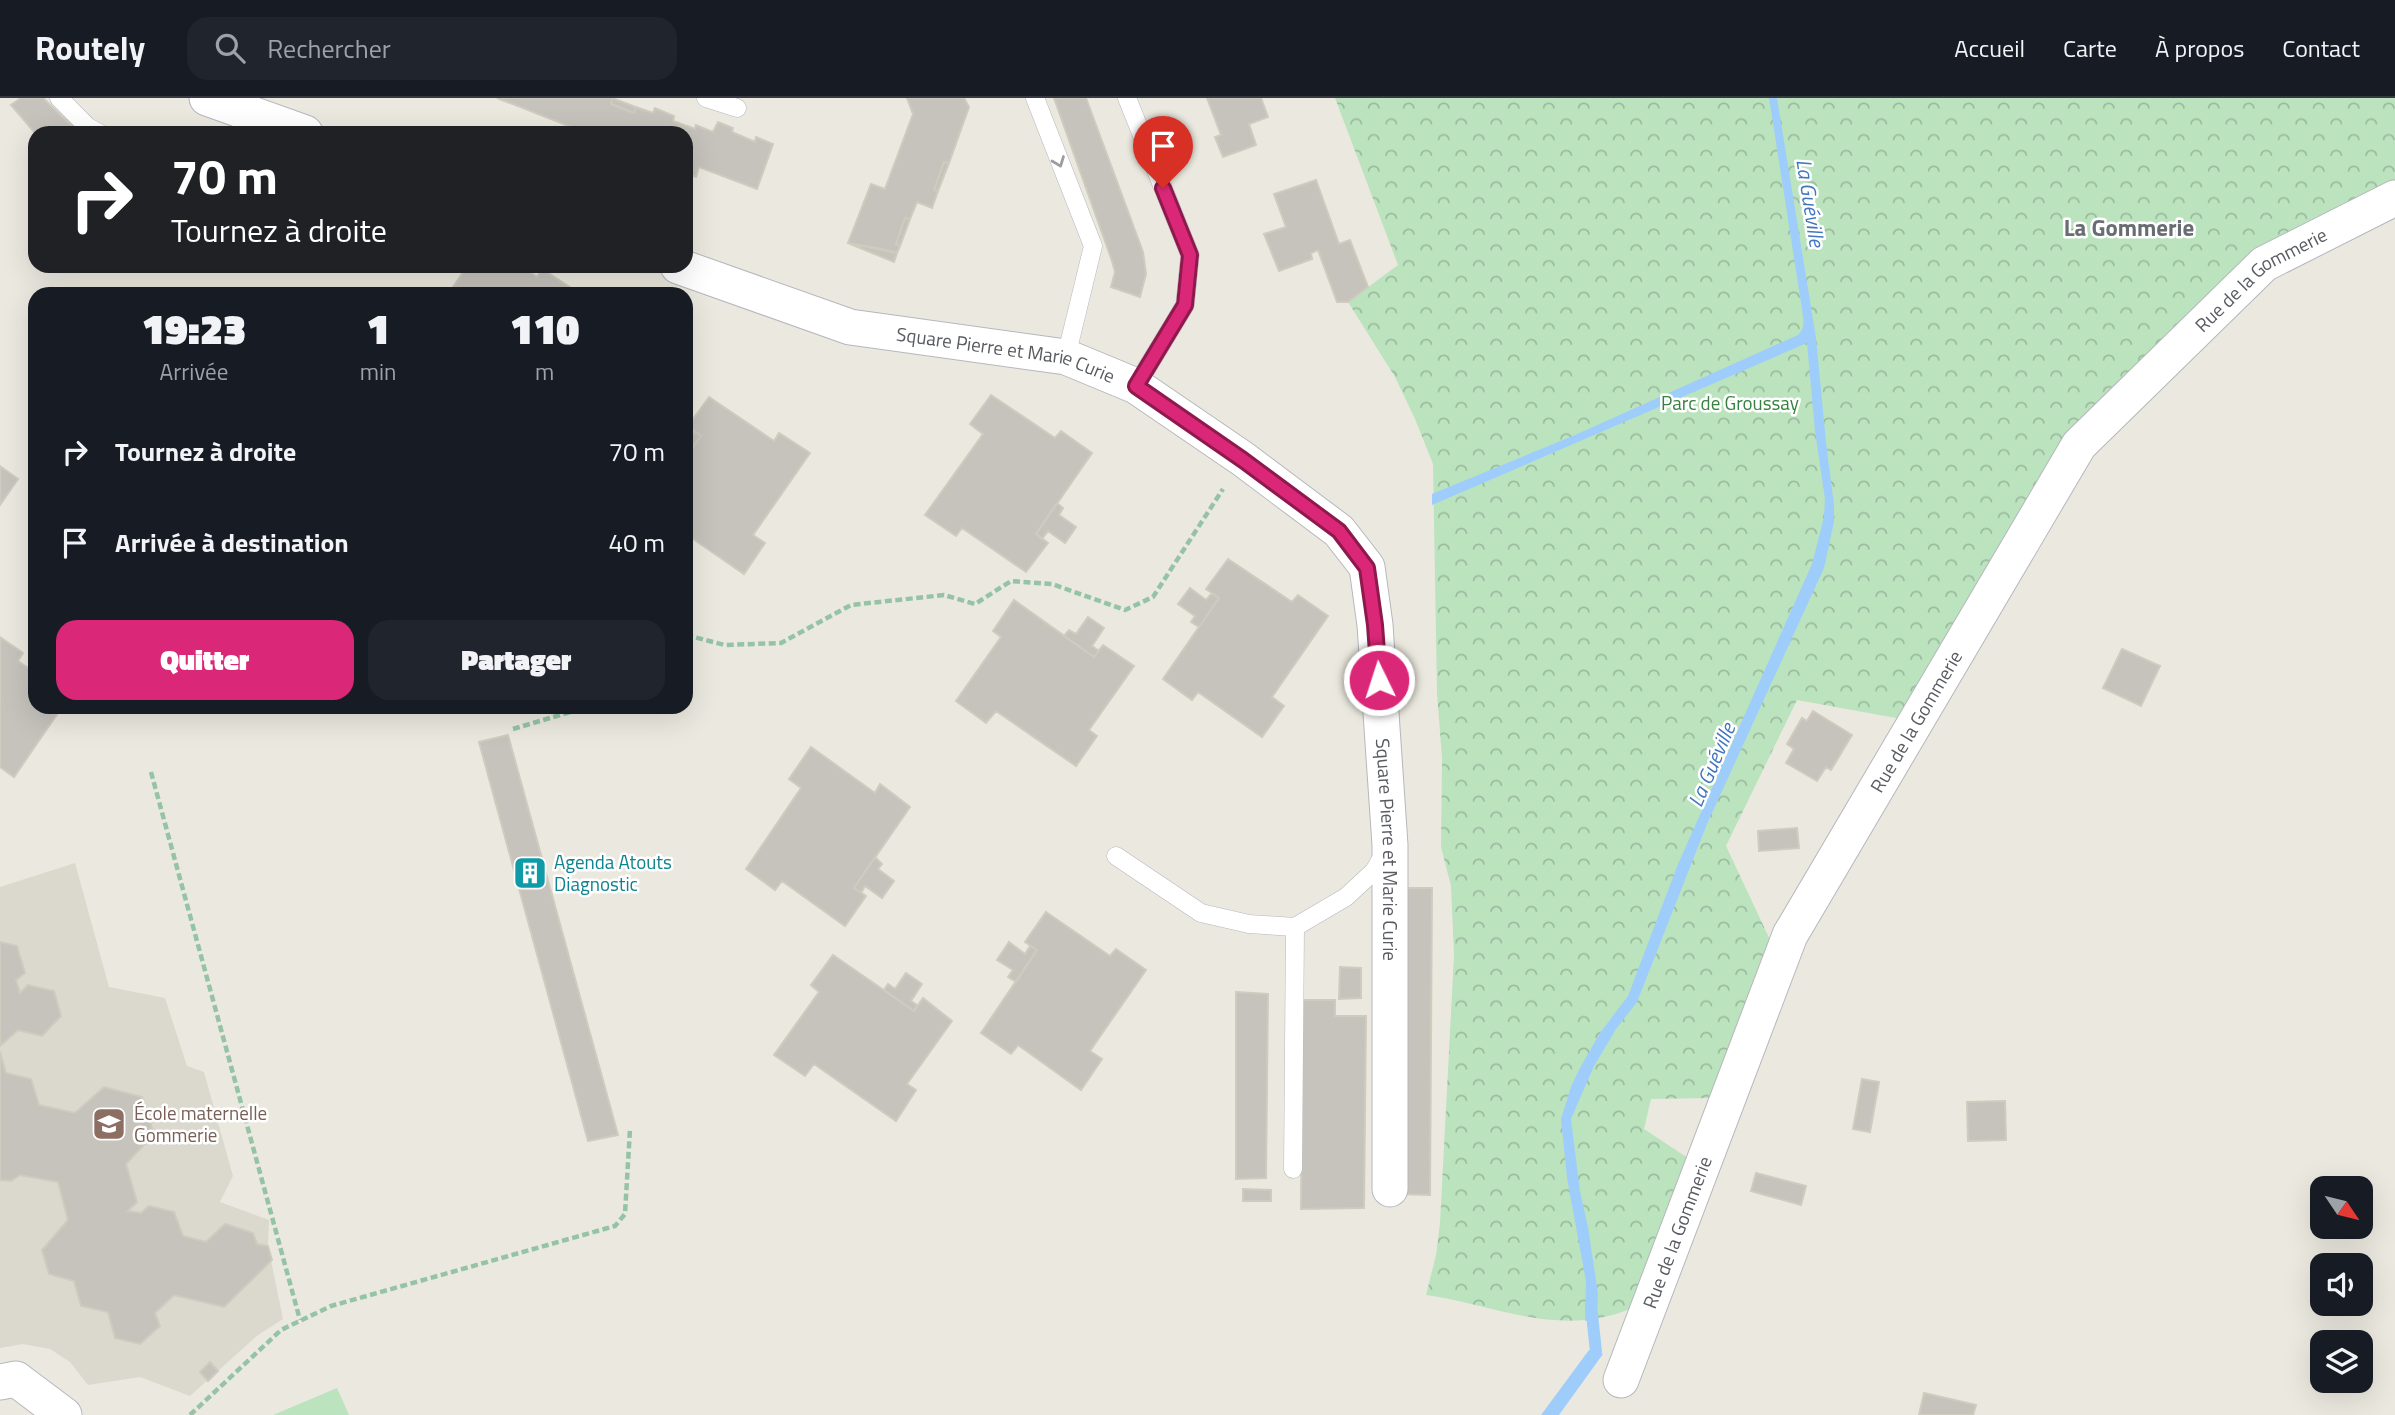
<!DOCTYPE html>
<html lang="fr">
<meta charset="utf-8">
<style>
:root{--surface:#171b24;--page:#20242c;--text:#f1f3f6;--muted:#9ea1a6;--line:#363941;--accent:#db2777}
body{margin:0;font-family:"Titillium Web",sans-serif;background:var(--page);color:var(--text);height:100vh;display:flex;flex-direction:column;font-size:26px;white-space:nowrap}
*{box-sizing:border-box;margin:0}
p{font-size:23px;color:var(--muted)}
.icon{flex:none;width:38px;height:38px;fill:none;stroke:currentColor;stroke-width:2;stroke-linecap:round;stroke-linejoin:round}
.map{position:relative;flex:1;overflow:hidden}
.panel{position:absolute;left:28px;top:189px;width:665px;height:427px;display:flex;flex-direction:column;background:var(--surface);border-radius:21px;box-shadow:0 7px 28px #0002}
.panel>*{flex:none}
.guide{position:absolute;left:28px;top:28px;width:665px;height:147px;border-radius:21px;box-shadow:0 7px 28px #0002;background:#202124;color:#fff;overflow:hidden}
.needle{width:46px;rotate:125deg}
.fabs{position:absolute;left:2310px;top:1078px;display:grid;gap:14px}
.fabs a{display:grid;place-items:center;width:63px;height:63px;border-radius:14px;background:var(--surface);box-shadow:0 7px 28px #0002;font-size:35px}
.pin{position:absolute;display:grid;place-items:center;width:60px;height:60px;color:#fff;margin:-72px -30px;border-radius:50% 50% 50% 0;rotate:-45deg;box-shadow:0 0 7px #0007}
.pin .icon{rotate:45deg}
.me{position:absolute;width:77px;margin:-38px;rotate:356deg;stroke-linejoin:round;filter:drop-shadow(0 0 5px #0008)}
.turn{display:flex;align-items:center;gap:24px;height:147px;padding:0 28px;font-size:32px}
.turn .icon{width:91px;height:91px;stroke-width:2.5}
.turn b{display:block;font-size:49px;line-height:60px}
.eta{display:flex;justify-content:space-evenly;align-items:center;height:119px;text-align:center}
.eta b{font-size:42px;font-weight:800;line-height:49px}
.cta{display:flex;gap:14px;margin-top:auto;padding:14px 28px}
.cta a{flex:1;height:80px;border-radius:21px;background:var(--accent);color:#fff;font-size:28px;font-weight:800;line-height:80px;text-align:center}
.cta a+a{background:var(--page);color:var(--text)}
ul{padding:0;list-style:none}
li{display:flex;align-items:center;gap:21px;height:91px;padding:0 28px}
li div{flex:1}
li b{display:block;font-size:26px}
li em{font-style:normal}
header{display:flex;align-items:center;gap:42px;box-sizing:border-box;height:98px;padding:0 35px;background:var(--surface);border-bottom:2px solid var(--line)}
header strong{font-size:33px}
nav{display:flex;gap:38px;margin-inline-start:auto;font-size:24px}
.search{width:490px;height:63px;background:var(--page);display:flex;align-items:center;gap:18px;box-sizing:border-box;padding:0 24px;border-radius:21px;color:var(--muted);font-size:26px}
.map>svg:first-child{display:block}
.education{fill:#dbd8cd}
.park{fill:url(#park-crowns)}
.garden{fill:#bbe3be}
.water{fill:#9ecdfc}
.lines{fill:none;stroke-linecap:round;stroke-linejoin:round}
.stream{stroke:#9ecdfc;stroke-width:12}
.building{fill:#c6c3bd;stroke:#cfcbbe;stroke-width:2}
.lane-casing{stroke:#b5b7bc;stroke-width:19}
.street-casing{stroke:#b5b7bc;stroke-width:37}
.path{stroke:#95c3a6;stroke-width:4.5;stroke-dasharray:7 3.5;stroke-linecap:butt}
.lane{stroke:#fff;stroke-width:18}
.street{stroke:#fff;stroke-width:35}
.oneway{stroke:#9b9da0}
.route-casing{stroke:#8e194d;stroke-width:18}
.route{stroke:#db2777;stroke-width:12}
.labels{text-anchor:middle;stroke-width:5;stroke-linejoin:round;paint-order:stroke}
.street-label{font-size:19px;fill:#585b60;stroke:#fff}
.park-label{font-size:19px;fill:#36813f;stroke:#fff}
.culture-label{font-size:19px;fill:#0d838f;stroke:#fff;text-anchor:start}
.education-label{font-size:19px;fill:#785e54;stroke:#fff;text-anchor:start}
.water-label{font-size:21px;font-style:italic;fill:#4276be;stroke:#fff}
.quarter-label{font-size:23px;font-weight:bold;fill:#696d72;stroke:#fff}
</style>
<header>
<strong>Routely</strong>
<div class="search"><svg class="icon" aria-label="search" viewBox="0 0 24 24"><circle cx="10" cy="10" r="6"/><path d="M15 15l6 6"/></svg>Rechercher</div>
<nav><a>Accueil</a><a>Carte</a><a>À propos</a><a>Contact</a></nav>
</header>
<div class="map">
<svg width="2395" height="1317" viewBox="0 0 2395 1317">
<defs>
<pattern id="park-crowns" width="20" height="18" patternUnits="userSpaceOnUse" patternTransform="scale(1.75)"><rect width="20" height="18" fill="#bbe3be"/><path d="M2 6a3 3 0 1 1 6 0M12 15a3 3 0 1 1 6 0" fill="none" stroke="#9bbb9e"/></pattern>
</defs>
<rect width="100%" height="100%" fill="#ebe9df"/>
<path class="education" d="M 75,765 L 109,889 L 165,900 L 187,968 L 204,974 L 233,1078 L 220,1104 L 269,1122 L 268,1148 L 283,1221 L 258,1237 L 190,1298 L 140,1279 L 88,1287 L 70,1264 L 50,1251 L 23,1246 L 0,1250 L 0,789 Z"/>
<path class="park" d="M 1335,0 L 2395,0 L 2395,88 L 2151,263 L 1907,622 L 1797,602 L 1726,748 L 1772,846 L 1714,1000 L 1651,1001 L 1644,1031 L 1694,1064 L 1632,1210 C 1561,1241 1496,1207 1426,1197 L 1436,1157 L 1440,1125 L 1454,857 L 1451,788 L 1441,749 L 1442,660 L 1437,595 L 1433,366 L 1415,321 L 1395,279 L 1348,204 L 1398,167 Z"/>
<path class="garden" d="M 337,1290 L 349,1317 L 273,1317 Z"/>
<path class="water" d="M 1769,0 L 1777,0 L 1816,240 L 1826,344 L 1834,407 L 1834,424 L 1824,470 L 1707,726 L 1637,904 L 1616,931 L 1594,968 L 1571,1021 L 1580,1093 L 1588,1129 L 1598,1196 L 1597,1220 L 1585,1223 L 1586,1183 L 1567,1080 L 1561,1021 L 1572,986 L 1580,970 L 1600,935 L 1628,898 L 1678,766 L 1812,466 L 1824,419 L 1825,401 L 1815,333 L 1807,245 L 1432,407 L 1432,396 L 1575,337 L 1798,237 C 1806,229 1803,222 1802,211 Z
M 1589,1252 L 1603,1256 L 1559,1317 L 1541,1317 Z"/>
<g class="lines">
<path class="stream" d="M 1587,1266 L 1596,1254 L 1591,1207"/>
</g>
<path class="building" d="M 21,0 L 43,0 L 79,35 L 35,35 L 11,7 Z
M 497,0 L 612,0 L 611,6 L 634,15 L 636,9 L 653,15 L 655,10 L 674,18 L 673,23 L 695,31 L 696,27 L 713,34 L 718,24 L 733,30 L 732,34 L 755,44 L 756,39 L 773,46 L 757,91 L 699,69 L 696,79 L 686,75 L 686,35 L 579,35 L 579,32 Z
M 612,0 L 636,9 L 634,15 L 611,6 Z
M 907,0 L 964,0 L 969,9 L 949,65 L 944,64 L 934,92 L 938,93 L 932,110 L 917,104 L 910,121 L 905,120 L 896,146 L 900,148 L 897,155 L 848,145 L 871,86 L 885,91 L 913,16 Z
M 1054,0 L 1086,0 L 1143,154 L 1146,176 L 1140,199 L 1111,189 L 1115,174 L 1112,163 Z
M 1207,0 L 1261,0 L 1268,19 L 1249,26 L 1256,47 L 1223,59 L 1215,39 L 1221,37 Z
M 944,64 L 949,65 L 938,93 L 934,92 Z
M 1316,82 L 1339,146 L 1350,142 L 1368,189 L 1348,204 L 1337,204 L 1318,152 L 1311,155 L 1312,161 L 1279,173 L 1264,136 L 1286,129 L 1274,96 Z
M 905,120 L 910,121 L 900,148 L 896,146 Z
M 848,145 L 882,151 L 897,155 L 894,164 Z
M 456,168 L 521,168 L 537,179 L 542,171 L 574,192 L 571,196 L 448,196 L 464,173 Z
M 991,297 L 1055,340 L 1061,333 L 1092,355 L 1036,436 L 1048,445 L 1026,474 L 962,430 L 956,438 L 925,417 L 983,336 L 970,326 Z
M 709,299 L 774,343 L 779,335 L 810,355 L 753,437 L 765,445 L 744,476 L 686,436 L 686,359 L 701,338 L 688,328 Z
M 695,333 L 701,338 L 686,359 L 686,338 L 689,341 Z
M 0,368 L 18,381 L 0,407 Z
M 1057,405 L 1063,410 L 1059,417 L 1076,429 L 1065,445 L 1048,433 L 1042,441 L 1036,436 Z
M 1228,461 L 1292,504 L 1298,497 L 1328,518 L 1272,599 L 1284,608 L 1262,639 L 1198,594 L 1192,602 L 1163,581 L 1219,500 L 1206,491 Z
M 1190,490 L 1206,502 L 1212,495 L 1219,500 L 1199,529 L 1191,524 L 1195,518 L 1178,506 Z
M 1014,502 L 1094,559 L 1103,547 L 1134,568 L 1089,632 L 1097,638 L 1076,668 L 996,613 L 986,625 L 956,603 L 1001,539 L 993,533 Z
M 1088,519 L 1104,530 L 1092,548 L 1099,553 L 1094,559 L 1064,538 L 1069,532 L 1076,536 Z
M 0,539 L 23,555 L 18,563 L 31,572 L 35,567 L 35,609 L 62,609 L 14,679 L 0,669 Z
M 2122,551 L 2160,568 L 2141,608 L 2103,590 Z
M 1813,613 L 1852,637 L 1831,672 L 1826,669 L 1817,683 L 1786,665 L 1794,651 L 1787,646 L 1802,620 L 1807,623 Z
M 508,637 L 582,906 L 618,1037 L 588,1043 L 479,644 Z
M 811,649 L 875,695 L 880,686 L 910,709 L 854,790 L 866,798 L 845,828 L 782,783 L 775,792 L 746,771 L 801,690 L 789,681 Z
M 1797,730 L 1799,750 L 1759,753 L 1758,733 Z
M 875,759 L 882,766 L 878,771 L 894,783 L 882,800 L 865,788 L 861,795 L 854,790 Z
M 1403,790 L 1432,790 L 1430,1097 L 1399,1096 Z
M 1046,814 L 1110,858 L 1116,851 L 1146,872 L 1090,953 L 1102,961 L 1081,992 L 1018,947 L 1011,956 L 981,935 L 1037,852 L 1025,844 Z
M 0,844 L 17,848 L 25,875 L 16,882 L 20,895 L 28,887 L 54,893 L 61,918 L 42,938 L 18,932 L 0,948 Z
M 1009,844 L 1025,856 L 1030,848 L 1037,852 L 1016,884 L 1008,879 L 1013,872 L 997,862 Z
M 833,857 L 914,913 L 923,900 L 952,923 L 907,986 L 916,992 L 896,1023 L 814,966 L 805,978 L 774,957 L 819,894 L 811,887 Z
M 1340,869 L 1361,870 L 1361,900 L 1339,901 Z
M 906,875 L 922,886 L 911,903 L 917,907 L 914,913 L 884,892 L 888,886 L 895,891 Z
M 1236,894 L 1268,896 L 1266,1080 L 1236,1081 Z
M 1303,902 L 1335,902 L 1335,918 L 1366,918 L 1364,1110 L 1301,1111 Z
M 0,954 L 6,975 L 31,981 L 39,1007 L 75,1015 L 104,989 L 142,999 L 154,1036 L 126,1066 L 137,1104 L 128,1113 L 141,1115 L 149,1108 L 174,1114 L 183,1138 L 206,1144 L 225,1126 L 253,1135 L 257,1146 L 268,1148 L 272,1162 L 224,1209 L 174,1197 L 155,1215 L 160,1228 L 140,1246 L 115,1240 L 108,1214 L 81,1208 L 74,1183 L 49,1176 L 42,1152 L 68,1122 L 58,1084 L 20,1077 L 11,1083 L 0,1082 Z
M 1862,981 L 1879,984 L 1870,1034 L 1853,1031 Z
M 2005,1003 L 2006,1042 L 1968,1043 L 1967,1004 Z
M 1756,1075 L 1806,1088 L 1801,1107 L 1751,1093 Z
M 1243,1091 L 1271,1092 L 1271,1103 L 1243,1103 Z
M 210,1264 L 218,1273 L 208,1283 L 200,1274 Z
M 1924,1295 L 1976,1307 L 1973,1317 L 1919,1317 Z"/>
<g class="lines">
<defs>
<path id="lane" d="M 59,0 L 88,29 L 99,35
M 706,0 L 737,10
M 1035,0 L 1093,148 L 1066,259
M 1127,0 L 1190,157 L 1185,207 L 1136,288
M 239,35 L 248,15
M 1116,758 L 1201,815 L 1249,826 L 1295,829 L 1346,799 L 1374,773 L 1384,756
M 1293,1071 L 1295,829"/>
<g id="street">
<path d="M 207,0 L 305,35"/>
<path id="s1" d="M 678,168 L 850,229 L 1066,259 L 1136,288 L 1243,361 L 1339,433 L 1367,469 L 1375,527 L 1390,747 L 1390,1091"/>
<path id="s2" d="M 1621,1282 L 1790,837 L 2079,347 L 2264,166 L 2395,100"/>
<path d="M 0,1284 L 16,1281 L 64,1317"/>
</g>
</defs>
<use href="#lane" class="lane-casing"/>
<use href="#street" class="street-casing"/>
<path class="path" d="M 686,537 L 725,547 L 781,545 L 851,507 L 944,497 L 975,506 L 1011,483 L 1052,486 L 1125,512 L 1153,499 L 1223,391
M 513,631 L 587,609
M 151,674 L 300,1222
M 190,1317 L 281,1232 L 331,1208 L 615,1128 L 625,1116 L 630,1031"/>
<use href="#lane" class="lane"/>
<use href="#street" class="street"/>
</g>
<defs><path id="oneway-chevron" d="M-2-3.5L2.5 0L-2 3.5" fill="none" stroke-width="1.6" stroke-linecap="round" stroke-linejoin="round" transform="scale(1.75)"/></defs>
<use class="oneway" href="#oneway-chevron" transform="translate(1059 64) rotate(69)"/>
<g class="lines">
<defs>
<path id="route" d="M 1163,90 L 1190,157 L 1185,207 L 1136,288 L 1243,362 L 1339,433 L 1367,470 L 1375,527 L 1379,582"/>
</defs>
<use href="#route" class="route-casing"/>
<use href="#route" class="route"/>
</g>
<defs>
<symbol id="building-square" viewBox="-11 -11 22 22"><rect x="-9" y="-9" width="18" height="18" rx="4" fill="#0f9aa8" stroke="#fff"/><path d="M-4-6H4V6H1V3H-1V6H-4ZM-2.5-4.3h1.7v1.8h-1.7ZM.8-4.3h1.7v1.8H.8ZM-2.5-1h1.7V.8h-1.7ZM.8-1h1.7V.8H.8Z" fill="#fff"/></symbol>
<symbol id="school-square" viewBox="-11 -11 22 22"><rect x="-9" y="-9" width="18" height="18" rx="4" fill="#8d6e63" stroke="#fff"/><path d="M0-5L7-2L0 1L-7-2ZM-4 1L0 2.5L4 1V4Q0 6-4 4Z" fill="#fff"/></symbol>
</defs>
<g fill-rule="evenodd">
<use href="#building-square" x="511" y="756" width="38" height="38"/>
<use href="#school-square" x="90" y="1007" width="38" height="38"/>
</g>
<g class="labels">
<g class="street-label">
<text dy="7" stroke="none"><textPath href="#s2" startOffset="1292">Rue de la Gommerie</textPath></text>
<text dy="7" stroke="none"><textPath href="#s1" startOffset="341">Square Pierre et Marie Curie</textPath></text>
<text dy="7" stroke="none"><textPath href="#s2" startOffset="724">Rue de la Gommerie</textPath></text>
<text dy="7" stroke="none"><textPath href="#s1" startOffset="1055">Square Pierre et Marie Curie</textPath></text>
<text dy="7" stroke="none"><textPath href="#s2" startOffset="158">Rue de la Gommerie</textPath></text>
</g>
<g class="park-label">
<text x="1730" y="312">Parc de Groussay</text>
</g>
<g class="culture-label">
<text x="554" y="771">Agenda Atouts<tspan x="554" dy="22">Diagnostic</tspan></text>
</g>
<g class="education-label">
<text x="134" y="1022">École maternelle<tspan x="134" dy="22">Gommerie</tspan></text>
</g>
<g class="water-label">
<text transform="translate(1810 105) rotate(81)" y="7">La Guéville</text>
<text transform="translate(1712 667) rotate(-67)" y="7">La Guéville</text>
</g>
<g class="quarter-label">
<text x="2129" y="138">La Gommerie</text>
</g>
</g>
</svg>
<div class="fabs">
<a><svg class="needle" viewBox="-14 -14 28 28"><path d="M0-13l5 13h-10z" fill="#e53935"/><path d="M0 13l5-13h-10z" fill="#9ea1a6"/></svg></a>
<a><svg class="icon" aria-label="sound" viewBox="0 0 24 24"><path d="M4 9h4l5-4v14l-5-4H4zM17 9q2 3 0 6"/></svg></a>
<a><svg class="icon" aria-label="layers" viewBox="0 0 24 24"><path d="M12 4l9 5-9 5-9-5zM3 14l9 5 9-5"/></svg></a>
</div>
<div class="pin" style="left:1163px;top:90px;background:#d93025"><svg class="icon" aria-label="arrive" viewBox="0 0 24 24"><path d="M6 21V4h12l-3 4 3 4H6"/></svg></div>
<svg class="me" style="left:1379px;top:582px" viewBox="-20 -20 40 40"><circle r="17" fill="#db2777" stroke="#fff" stroke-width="3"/><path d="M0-11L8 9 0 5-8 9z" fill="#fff"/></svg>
<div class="guide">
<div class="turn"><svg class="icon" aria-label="right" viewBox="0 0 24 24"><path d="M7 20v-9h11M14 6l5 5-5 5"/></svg><div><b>70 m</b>Tournez à droite</div></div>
</div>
<section class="panel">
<div class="eta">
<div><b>19:23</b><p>Arrivée</p></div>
<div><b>1</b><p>min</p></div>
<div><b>110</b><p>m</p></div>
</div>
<ul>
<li><svg class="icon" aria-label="right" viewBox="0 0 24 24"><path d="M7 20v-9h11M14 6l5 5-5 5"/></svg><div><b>Tournez à droite</b></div><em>70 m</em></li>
<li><svg class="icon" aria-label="arrive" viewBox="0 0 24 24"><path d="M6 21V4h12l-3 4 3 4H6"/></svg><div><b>Arrivée à destination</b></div><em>40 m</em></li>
</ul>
<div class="cta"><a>Quitter</a><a>Partager</a></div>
</section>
</div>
